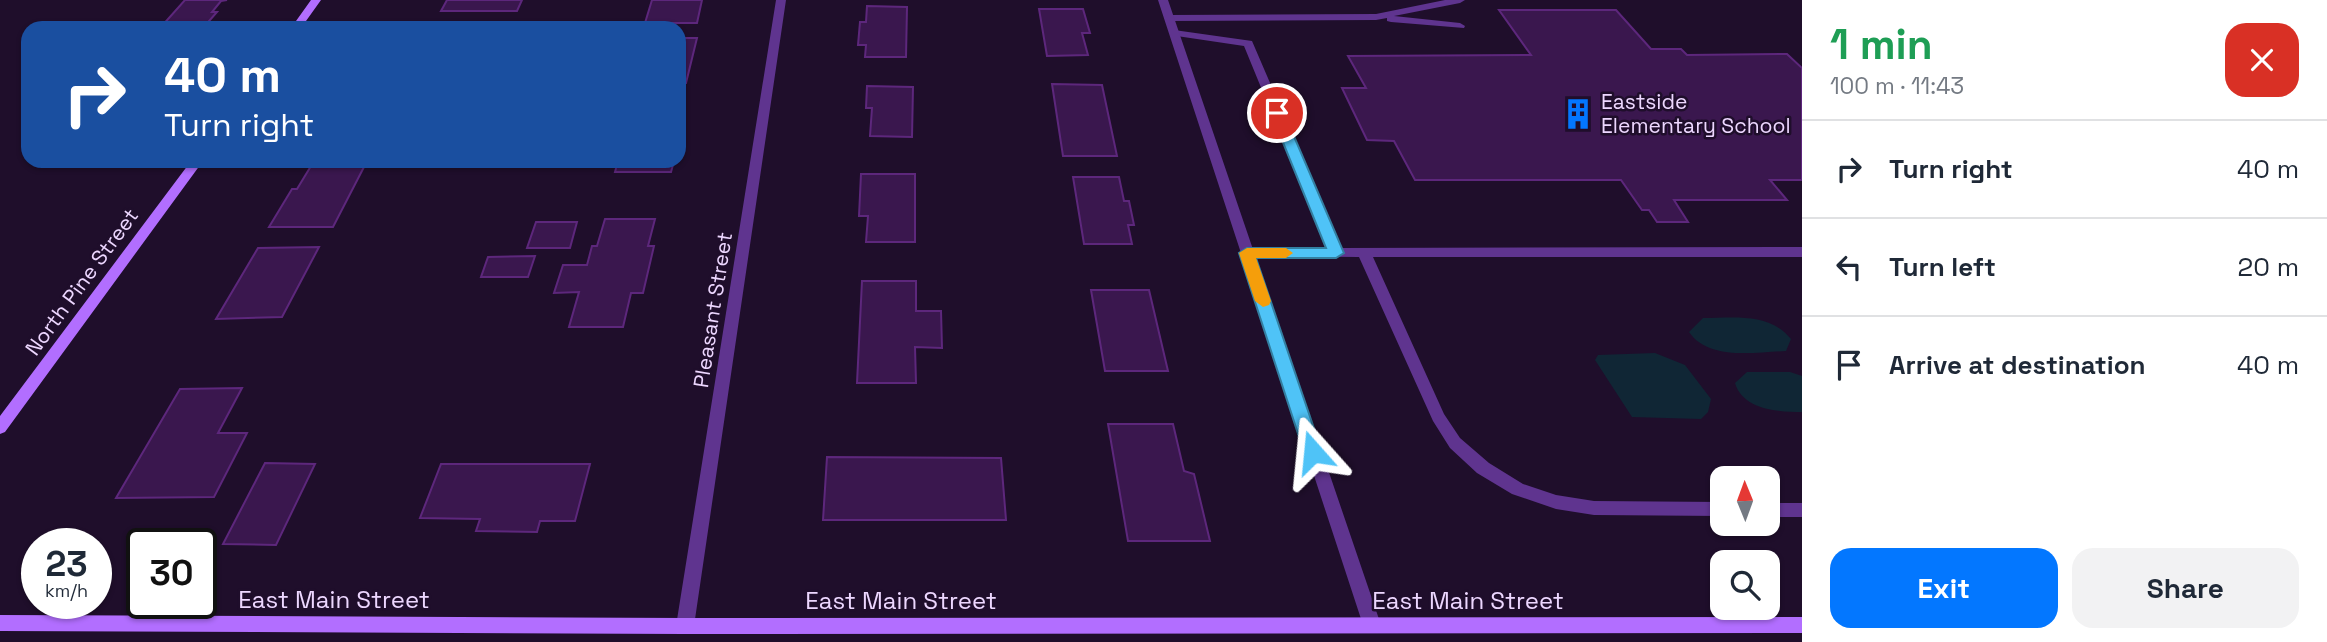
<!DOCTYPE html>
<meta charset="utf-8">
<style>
:root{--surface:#fff;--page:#f2f2f3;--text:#1f2937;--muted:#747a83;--line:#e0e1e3;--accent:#0377ff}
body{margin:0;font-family:"Space Grotesk",sans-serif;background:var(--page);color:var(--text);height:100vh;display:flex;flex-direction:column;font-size:26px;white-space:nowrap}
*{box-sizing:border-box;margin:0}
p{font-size:23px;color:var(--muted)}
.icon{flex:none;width:38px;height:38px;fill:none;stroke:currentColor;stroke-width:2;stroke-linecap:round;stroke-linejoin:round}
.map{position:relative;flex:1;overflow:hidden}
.side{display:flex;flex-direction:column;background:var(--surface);width:525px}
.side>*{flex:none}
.banner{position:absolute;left:21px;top:21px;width:665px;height:147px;border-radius:21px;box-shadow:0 2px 5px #0004;background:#1a4fa0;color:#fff;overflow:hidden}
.needle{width:46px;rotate:359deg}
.fabs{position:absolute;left:1710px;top:466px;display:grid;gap:14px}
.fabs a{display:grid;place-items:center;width:70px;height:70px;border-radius:14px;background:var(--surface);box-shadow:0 2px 5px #0004;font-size:35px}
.speed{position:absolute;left:21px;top:528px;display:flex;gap:14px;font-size:35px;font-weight:700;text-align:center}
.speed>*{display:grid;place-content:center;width:91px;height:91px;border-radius:50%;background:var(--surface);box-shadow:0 2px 5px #0004;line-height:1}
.speed small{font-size:18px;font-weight:400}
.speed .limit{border:4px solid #111;border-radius:10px;background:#fff;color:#111}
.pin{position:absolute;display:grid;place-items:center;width:60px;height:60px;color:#fff;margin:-30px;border:4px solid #fff;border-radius:50%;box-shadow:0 2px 7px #0007}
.me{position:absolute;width:77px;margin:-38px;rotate:342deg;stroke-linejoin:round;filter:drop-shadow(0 0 5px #0008)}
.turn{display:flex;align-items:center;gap:24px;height:147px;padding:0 28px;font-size:32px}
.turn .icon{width:91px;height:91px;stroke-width:2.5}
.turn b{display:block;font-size:49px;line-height:60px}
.round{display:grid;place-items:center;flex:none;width:74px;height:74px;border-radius:21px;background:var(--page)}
.overview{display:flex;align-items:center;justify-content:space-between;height:119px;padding:0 28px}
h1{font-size:42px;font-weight:600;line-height:52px;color:#1e9e55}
.button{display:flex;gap:14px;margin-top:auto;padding:14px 28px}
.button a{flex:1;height:80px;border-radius:21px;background:var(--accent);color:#fff;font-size:28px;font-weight:600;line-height:80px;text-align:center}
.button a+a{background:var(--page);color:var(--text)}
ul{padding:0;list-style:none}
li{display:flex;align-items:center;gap:21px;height:98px;padding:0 28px;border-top:2px solid var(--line)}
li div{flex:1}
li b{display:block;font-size:26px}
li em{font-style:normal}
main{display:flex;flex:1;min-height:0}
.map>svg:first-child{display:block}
.green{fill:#102635}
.building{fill:#3a174e;stroke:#5d277c;stroke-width:2}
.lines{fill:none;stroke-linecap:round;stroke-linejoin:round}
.lane{fill:#5f348f;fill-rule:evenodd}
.street{fill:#5f348f;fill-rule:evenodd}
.secondary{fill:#b26eff;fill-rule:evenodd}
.route{fill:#4fc3f7;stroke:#337fa1;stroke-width:2}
.slow{fill:#f59e0b}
.labels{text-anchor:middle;stroke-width:5;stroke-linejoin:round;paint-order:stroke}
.poi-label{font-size:21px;fill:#edd7ff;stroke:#1f0e2b;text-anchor:start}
.street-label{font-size:21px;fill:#edd7ff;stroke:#1f0e2b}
.near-street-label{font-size:24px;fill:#edd7ff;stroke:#1f0e2b}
</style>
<main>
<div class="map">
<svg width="1802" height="642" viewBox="0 0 1802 642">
<rect width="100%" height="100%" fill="#1f0e2b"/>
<path class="green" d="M 1703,318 C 1734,318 1769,312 1791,339 L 1786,351 C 1755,352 1709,361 1689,332 Z
M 1655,353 L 1685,365 L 1711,399 L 1708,412 L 1701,419 L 1632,417 L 1595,360 L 1598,355 Z
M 1747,372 L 1790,372 L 1802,376 L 1802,412 C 1779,412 1743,410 1735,383 Z"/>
<path class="building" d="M 185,0 L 227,0 L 221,1 L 212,12 L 217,12 L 203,28 L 160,28 Z
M 447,0 L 522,0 L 517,11 L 441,11 Z
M 652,0 L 702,0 L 697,23 L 645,23 Z
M 867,6 L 907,7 L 906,57 L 865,57 L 866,45 L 858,45 L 860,22 L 866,22 Z
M 1039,9 L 1083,9 L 1090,33 L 1082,33 L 1088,55 L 1047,56 Z
M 1499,10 L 1616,10 L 1651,49 L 1681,49 L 1687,55 L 1787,54 L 1802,68 L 1802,180 L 1770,180 L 1787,200 L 1674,200 L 1688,222 L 1657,222 L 1649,210 L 1642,210 L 1621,180 L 1415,180 L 1394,141 L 1367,140 L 1342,88 L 1366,88 L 1348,56 L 1531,55 Z
M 679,38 L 697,38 L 686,83 L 679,83 Z
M 1052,84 L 1102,85 L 1117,156 L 1063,156 Z
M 867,86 L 913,87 L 912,137 L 870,136 L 872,108 L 866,108 Z
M 618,161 L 674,161 L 671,172 L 615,172 Z
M 365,165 L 333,227 L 269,227 L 292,189 L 297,189 L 311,166 Z
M 861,174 L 915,174 L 915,242 L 866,242 L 868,216 L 859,216 Z
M 1073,177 L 1119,177 L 1124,201 L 1129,201 L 1134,225 L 1128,225 L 1132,244 L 1084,244 Z
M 605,219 L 655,219 L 648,246 L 654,246 L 643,293 L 631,293 L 623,327 L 569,327 L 579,292 L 554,293 L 563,265 L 587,265 L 592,246 L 597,246 Z
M 536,222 L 577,222 L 570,248 L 527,248 Z
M 319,247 L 282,317 L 216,319 L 258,248 Z
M 535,256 L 528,277 L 481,277 L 488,257 Z
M 862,281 L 916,281 L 916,311 L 941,311 L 942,348 L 915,347 L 916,383 L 857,383 Z
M 1091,290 L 1149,290 L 1168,371 L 1105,371 Z
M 242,388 L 218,433 L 247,433 L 214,497 L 116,498 L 180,389 Z
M 1108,424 L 1173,424 L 1184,471 L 1194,474 L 1210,541 L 1128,541 Z
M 827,457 L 1001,458 L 1006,520 L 823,520 Z
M 265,463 L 315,464 L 276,545 L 223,544 Z
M 441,464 L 590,464 L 575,521 L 540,521 L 537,532 L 476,531 L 480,519 L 420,518 Z"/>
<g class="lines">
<path class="lane" d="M 1445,0 L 1465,0 L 1460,3 L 1394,16 L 1460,23 L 1465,26 L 1464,28 L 1391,22 L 1387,21 L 1387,18 L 1376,20 L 1169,21 L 1164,18 L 1169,15 L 1376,14 Z
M 1174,30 L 1252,41 L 1341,248 L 1802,247 L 1802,257 L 1373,257 L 1444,414 L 1460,438 L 1489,463 L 1523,484 L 1556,495 L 1594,501 L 1722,502 L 1722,516 L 1594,515 L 1556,509 L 1512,494 L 1477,473 L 1450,448 L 1433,421 L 1359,257 L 1242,256 L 1240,253 L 1247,248 L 1327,248 L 1244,46 L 1170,35 L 1170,31 Z
M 1768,503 L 1802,503 L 1802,517 L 1768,517 Z"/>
<path class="street" d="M 776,0 L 786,0 L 694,626 L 691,632 L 685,634 L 679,632 L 676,626 Z
M 1158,0 L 1168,0 L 1381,625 L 1378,631 L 1372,633 L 1366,631 L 1363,625 Z"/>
<path class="secondary" d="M 311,0 L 321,0 L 301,28 L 291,28 Z
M 191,161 L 203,161 L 5,432 L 0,434 L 0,416 Z
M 0,615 L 685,618 L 1802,617 L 1802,633 L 685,634 L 0,631 Z"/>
</g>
<path class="route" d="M 1277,109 L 1284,113 L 1344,253 L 1336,258 L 1256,258 L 1322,452 L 1320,457 L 1313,459 L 1307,457 L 1304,452 L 1239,253 L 1247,248 L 1326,248 L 1271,113 Z"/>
<path class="slow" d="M 1247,248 L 1286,248 L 1293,253 L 1286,258 L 1256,258 L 1271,301 L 1269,305 L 1263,307 L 1255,301 L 1239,253 Z"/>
<defs>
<symbol id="building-bare" viewBox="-9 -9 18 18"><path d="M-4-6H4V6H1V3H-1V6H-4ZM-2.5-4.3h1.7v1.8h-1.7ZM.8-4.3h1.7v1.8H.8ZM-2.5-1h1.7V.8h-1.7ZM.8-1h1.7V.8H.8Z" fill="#0377ff" stroke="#1f0e2b" stroke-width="2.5" paint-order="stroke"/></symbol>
</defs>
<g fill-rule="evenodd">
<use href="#building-bare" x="1556" y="92" width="44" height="44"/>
</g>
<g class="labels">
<g class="poi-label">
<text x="1601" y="109">Eastside<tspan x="1601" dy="24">Elementary School</tspan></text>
</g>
<g class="street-label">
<text transform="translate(82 282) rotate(-54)" y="7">North Pine Street</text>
<text transform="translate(713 310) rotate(-81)" y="7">Pleasant Street</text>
</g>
<g class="near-street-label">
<text x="334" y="608">East Main Street</text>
<text x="901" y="609">East Main Street</text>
<text x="1468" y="609">East Main Street</text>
</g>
</g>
</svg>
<div class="fabs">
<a><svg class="needle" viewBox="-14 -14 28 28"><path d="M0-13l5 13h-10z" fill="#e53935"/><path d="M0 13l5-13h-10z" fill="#747a83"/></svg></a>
<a><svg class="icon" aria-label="search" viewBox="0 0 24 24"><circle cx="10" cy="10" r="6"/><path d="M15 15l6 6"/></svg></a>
</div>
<div class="speed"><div>23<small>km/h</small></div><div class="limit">30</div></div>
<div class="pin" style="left:1277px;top:113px;background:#d93025"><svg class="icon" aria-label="arrive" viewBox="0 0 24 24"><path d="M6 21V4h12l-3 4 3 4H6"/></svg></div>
<svg class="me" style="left:1313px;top:452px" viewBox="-20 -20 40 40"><path d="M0-17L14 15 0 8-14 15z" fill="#4fc3f7" stroke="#fff" stroke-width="4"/></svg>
<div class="banner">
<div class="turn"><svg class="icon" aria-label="right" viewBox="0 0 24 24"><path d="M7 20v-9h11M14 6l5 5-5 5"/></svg><div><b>40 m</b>Turn right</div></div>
</div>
</div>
<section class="side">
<div class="overview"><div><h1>1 min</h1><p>100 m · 11:43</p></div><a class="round" style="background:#d93025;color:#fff"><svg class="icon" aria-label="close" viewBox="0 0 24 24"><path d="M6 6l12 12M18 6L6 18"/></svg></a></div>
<ul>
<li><svg class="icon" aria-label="right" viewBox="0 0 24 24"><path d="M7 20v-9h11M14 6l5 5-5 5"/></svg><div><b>Turn right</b></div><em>40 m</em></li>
<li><svg class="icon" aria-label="left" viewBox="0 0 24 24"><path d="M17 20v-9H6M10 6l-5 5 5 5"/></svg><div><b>Turn left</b></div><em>20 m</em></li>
<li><svg class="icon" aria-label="arrive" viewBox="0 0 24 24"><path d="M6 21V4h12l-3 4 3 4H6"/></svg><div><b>Arrive at destination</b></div><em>40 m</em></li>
</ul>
<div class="button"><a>Exit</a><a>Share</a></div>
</section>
</main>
